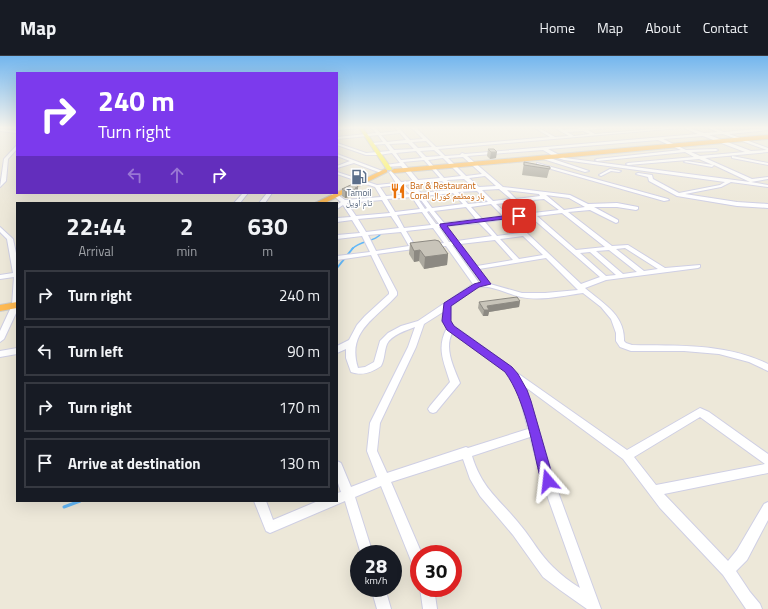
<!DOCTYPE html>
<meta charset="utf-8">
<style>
:root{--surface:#171b24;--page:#20242c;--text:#f1f3f6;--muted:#9ea1a6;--line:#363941}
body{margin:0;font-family:"Titillium Web","Noto Naskh Arabic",sans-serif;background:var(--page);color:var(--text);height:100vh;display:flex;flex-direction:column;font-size:15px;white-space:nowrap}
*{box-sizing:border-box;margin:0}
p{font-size:13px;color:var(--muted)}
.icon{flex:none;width:22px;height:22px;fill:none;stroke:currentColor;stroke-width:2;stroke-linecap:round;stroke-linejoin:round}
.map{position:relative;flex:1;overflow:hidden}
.side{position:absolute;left:16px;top:146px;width:322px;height:300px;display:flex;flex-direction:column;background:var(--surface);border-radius:0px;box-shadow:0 4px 16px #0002}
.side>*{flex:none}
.banner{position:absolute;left:16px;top:16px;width:322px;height:122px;border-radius:0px;box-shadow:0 4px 16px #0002;background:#7c3aed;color:#fff;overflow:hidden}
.speed{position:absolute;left:350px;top:489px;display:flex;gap:8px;font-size:20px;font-weight:700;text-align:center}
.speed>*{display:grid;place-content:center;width:52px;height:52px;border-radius:50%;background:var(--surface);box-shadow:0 4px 16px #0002;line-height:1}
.speed small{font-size:10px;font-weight:400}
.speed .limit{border:6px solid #d22;background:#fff;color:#111}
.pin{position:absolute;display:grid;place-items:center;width:34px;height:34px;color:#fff;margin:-17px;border-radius:8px;box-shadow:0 2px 6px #0006}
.me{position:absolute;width:44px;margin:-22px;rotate:343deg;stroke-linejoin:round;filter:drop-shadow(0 0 3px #0008)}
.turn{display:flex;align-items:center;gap:14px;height:84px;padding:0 16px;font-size:18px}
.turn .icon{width:52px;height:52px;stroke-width:2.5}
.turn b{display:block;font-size:28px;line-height:34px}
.lanes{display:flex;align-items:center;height:38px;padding:0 16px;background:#0003;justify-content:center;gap:20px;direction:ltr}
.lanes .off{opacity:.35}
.eta{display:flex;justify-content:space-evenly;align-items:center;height:68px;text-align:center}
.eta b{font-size:24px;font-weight:700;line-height:28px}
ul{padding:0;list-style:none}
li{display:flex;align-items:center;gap:12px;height:50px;margin:0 8px 6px;padding:0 8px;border:2px solid var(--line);border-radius:0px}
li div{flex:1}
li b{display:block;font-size:15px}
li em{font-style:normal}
header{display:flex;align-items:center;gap:24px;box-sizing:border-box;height:56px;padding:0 20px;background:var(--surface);border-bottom:1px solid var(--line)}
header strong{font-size:19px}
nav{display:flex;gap:22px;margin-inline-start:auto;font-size:14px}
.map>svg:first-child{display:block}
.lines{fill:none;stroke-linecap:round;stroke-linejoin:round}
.stream-far2{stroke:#63b8f8;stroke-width:1.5}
.stream-far1{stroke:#63b8f8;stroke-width:2}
.stream{stroke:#63b8f8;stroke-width:3}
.minor-casing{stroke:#cfcfe4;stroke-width:2}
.major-casing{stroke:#ccc;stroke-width:2}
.highway-casing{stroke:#ccc;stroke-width:2}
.minor{fill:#fff;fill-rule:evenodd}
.major{fill:#fcf14f;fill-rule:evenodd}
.highway{fill:#ffba52;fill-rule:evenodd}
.wall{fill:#aca99f}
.shaded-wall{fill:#8c8982}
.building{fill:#c8c4b9;stroke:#8c8982}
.route{fill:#7c3aed;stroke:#51269a}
.labels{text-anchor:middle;stroke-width:3;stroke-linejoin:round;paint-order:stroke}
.far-food-label{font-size:9px;fill:#c56008;stroke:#fff;text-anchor:start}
.far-service-label{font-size:9px;fill:#4e5e75;stroke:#fff}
</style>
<header>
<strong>Map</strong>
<nav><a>Home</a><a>Map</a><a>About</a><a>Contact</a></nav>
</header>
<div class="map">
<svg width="768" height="553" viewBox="0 0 768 553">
<rect width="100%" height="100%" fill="#ede8d9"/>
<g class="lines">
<path class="stream-far2" d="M 352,193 C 361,184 377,186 382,176"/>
<path class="stream-far1" d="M 337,212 L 353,192"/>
<path class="stream" d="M 64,451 L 80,445"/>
<defs>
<path id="minor" d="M 337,72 L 359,72 L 337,74 Z
M 372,72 L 376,72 L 380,77 L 398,75 L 395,72 L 399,72 L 410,84 L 423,83 L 412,72 L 416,72 L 436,91 L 550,81 L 535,72 L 539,72 L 555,81 L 569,80 L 555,72 L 560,72 L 564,74 L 579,72 L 607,72 L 588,74 L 595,78 L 666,72 L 680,72 L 438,93 L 445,100 L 460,99 L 462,97 L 465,98 L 698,78 L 684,72 L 689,72 L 704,77 L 718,76 L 708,72 L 713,72 L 724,76 L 768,72 L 768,74 L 729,78 L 768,92 L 768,96 L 705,102 L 752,123 L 768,121 L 768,123 L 751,126 L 768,129 L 768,131 L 731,126 L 721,131 L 685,138 L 737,146 L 768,148 L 768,152 L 737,150 L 677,140 L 649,125 L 648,121 L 636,118 L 638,117 L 652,119 L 653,123 L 679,137 L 720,129 L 725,126 L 564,104 L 555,101 L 543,94 L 467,100 L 503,131 L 570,139 L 588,148 L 617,147 L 638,151 L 638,153 L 636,154 L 617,151 L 594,151 L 618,164 L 618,166 L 616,167 L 590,154 L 568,156 L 612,190 L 628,189 L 665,212 L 700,209 L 700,211 L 698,212 L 606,224 L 585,232 C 602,247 625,258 624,285 L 626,287 L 632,289 C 678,290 725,287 768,308 L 768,315 L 749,306 L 719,298 L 684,295 L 631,295 L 620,291 L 616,285 L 616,277 L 611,263 L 601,251 L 583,237 C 562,240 541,245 521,241 C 510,239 489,228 479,231 C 472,233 457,246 451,250 L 450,265 L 454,270 L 511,311 L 513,314 L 627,394 L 700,352 L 709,356 L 768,398 L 768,417 L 664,438 L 728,505 L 737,494 L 764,448 L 768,446 L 768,464 L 747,504 L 736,515 L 750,536 L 760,548 L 762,553 L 746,553 L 723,519 L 660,452 L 623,403 L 524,330 L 527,334 L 554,425 L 601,553 L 587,553 L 560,534 L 543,521 L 513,479 L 480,440 L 470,423 L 463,403 L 391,426 L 422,498 L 419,498 L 419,513 L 414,512 L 381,430 L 355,441 L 373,498 L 361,498 L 345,445 L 270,477 L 266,475 L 254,445 L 266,445 L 273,464 L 318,445 L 337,445 L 337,437 L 341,436 L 337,424 L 337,405 L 341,407 L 351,431 L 377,421 L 367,395 L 370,367 L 408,291 L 415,271 C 407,274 391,279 387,288 C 384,295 385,303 381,310 C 371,317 362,320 351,316 L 346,302 L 346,293 L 337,297 L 337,290 L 349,284 L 357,269 L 365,260 L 389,238 L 389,236 L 371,199 L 337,204 L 337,200 L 370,196 L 362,180 L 337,183 L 337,179 L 360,177 L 352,164 L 337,166 L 337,162 L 351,161 L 343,149 L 337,153 L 337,149 L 341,146 L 330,137 L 335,137 L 345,144 L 381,141 L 375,131 L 337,118 L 337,116 L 377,129 L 396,127 L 389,116 L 391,115 L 401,126 L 413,125 L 401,110 L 385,111 L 385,109 L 400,107 L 392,97 L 379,99 L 366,99 L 337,89 L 337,87 L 366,97 L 390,95 L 385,88 L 371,89 L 372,87 L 383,86 L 378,79 L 337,83 L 337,81 L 376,77 ZM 583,75 L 590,78 L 574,80 L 567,76 ZM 400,77 L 406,84 L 387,86 L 381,79 ZM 723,78 L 767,94 L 751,95 L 709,79 ZM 703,80 L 745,96 L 700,100 L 691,96 L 716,95 L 718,94 L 716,93 L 686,94 L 663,83 ZM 658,84 L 681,94 L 597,103 L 595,104 L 597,105 L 685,96 L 694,101 L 628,107 L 626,108 L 628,109 L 699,103 L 713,109 L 686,105 L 684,106 L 712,111 L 714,109 L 750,126 L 565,102 L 548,93 ZM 426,85 L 432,91 L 418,92 L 412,86 ZM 408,87 L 414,93 L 394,94 L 389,88 ZM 434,94 L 441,100 L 426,101 L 420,95 ZM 416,95 L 422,102 L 401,104 L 396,97 ZM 463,101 L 482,118 L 466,120 L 448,102 ZM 443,102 L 461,120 L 444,122 L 428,104 ZM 424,104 L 440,122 L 418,124 L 403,106 ZM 485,120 L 496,130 L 479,131 L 469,122 ZM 464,123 L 474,132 L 455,134 L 447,124 ZM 442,125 L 450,134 L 421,137 L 418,134 L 418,127 ZM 414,128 L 414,134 L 416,138 L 414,138 L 404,129 ZM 399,129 L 410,138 L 386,140 L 380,131 ZM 499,133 L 511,143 L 493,145 L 482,134 ZM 507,134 L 539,138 L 540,140 L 516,143 ZM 477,135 L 488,146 L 468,148 L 458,136 ZM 453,137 L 463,148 L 432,152 L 423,140 ZM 546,139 L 569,142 L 585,151 L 564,154 ZM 416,140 L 418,140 L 427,152 L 425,153 ZM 412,141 L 420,153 L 395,156 L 387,143 ZM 544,143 L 559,154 L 533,157 L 520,145 ZM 382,144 L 390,157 L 356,160 L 347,147 ZM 514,146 L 528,158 L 509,160 L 496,148 ZM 491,148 L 503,160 L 482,163 L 471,151 ZM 466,151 L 476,163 L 444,167 L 434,155 ZM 429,155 L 439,168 L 436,168 L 427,156 ZM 422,156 L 431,169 L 404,172 L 397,159 ZM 562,157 L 605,191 L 576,194 L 537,160 ZM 391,160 L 399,172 L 366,176 L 358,163 ZM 531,161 L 600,221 L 581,228 L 512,163 ZM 506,163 L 520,177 L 497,180 L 485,166 ZM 479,167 L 492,180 L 457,185 L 446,170 ZM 439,171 L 441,171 L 452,186 L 449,186 ZM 433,172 L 444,187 L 429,189 L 429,191 L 446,190 L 473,228 L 418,265 L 401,270 L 388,277 L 380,285 L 374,306 L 365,311 L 358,312 C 346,275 377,262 397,239 L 397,236 L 377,198 L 421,192 L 421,190 L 415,190 L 406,175 ZM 401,176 L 409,190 L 376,195 L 368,179 ZM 523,180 L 543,199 L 519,203 L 500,183 ZM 495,184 L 513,204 L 477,210 L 460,188 ZM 452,189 L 454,189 L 482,227 L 479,227 ZM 625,192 L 658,213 L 644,215 L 616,193 ZM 609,194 L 637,216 L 623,218 L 596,195 ZM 590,196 L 616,219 L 606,220 L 580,197 ZM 546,202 L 578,234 L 545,237 L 522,237 L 490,228 L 479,213 ZM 443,256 L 442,265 L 447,272 C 436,292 444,306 450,326 L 430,350 L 428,353 L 430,356 L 433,357 L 436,356 L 460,327 C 454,312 444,293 452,277 L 505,315 L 518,335 L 528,373 L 468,392 L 466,391 L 387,417 L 377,395 L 380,367 L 416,291 L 424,268 ZM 700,361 L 765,408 L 656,429 L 634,401 ZM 530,381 L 542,425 L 580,532 C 570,526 561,519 553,511 C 540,499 532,483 521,470 C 500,443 483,435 472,400 Z
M 0,73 L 17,75 L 17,77 L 0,75 Z
M 16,90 L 17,90 L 17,93 L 8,103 L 6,125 L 0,131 L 4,103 Z
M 337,98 L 385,116 L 381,117 L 354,107 L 337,112 L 337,110 L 350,105 L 337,100 Z
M 732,100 L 768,107 L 768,109 L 732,102 Z
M 543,101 L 547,101 L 589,115 L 585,116 L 543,103 Z
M 537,107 L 668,143 L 669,144 L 664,145 L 537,109 Z
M 610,113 L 621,115 L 619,116 L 611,115 L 601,120 L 599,119 Z
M 243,137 L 248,137 L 240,147 L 234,147 Z
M 267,137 L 272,137 L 265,147 L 259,147 Z
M 0,171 L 13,183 L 17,202 L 17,255 L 4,283 L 0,286 L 0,275 L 12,249 L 14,221 L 0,223 L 0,219 L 13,217 L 7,183 L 0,176 Z
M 17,292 L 17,298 L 0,301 L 0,295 Z
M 371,532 L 385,532 L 391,553 L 377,553 Z
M 420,532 L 434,532 L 437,553 L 423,553 Z"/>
<path id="major" d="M 359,72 L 363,72 L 392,113 L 391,114 L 387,114 Z"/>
<path id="highway" d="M 768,79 L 768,83 L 394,117 L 391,115 L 394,113 Z
M 385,113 L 387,114 L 387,116 L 325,147 L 315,147 Z
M 17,246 L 17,252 L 0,255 L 0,249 Z"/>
</defs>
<use href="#minor" class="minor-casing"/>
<use href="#major" class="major-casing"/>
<use href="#highway" class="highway-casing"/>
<use href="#minor" class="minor"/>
<use href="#major" class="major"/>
<use href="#highway" class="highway"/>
</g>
<path class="wall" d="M 488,93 L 494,93 L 496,102 L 490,103 L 487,100 Z
M 524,106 L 550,111 L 547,122 L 522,119 Z
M 358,131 L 358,138 L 356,139 L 356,140 L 345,142 L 342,140 L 342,133 Z
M 410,187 L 448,198 L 447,209 L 424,213 L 419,205 L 414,206 L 409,198 Z
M 520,245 L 519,251 L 489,256 L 488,260 L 483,260 L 478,252 L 479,246 Z"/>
<path class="shaded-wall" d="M 491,96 L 497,96 L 496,102 L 490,103 Z
M 358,131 L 358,138 L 356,139 L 356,140 L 345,142 L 345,135 Z
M 420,194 L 419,205 L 414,206 L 414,195 Z
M 448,198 L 447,209 L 424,213 L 425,201 Z
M 520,245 L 519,251 L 489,256 L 488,260 L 483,260 L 484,254 L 487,250 Z"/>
<path class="building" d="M 488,93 L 494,93 L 497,96 L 491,96 Z
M 524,106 L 550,111 L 550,113 L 524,109 Z
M 355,127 L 358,131 L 355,132 L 356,133 L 345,135 L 342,133 Z
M 435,184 L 439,185 L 448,198 L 425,201 L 420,194 L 414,195 L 410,187 Z
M 517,241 L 520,245 L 487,250 L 489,254 L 484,254 L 479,246 Z"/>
<linearGradient id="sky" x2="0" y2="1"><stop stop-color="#73b6ee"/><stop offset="0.48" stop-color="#f7f5ee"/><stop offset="1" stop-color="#f7f5ee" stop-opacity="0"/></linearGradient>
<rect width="768" height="149" fill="url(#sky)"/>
<path class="route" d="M 519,158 L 521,158 L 521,161 L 447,170 L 491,228 L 479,231 L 451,250 L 451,265 L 454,270 L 512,311 L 518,318 L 527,334 L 531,345 L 554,425 L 552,429 L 548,430 L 543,429 L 541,425 C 532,390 526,345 505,316 L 447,274 L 442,265 L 444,247 L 474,228 L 481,226 L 440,170 L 440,168 Z"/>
<defs>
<symbol id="fuel-bare" viewBox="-9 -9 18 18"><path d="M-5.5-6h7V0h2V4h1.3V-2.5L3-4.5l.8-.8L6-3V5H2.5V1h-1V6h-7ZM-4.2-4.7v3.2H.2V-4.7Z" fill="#5c6f8a" stroke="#fff" stroke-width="2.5" paint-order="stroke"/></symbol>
<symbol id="restaurant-bare" viewBox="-9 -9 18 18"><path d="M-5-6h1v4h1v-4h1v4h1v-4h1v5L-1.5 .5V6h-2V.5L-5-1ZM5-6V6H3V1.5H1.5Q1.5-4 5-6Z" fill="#e8710a" stroke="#fff" stroke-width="2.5" paint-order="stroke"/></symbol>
</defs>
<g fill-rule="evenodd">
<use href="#fuel-bare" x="348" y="110" width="22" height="22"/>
<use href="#restaurant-bare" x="387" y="124" width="22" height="22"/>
</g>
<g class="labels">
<g class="far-food-label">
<text x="410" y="133">Bar &amp; Restaurant<tspan x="410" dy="10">Coral بار ومطعم كورال</tspan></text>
</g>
<g class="far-service-label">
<text x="359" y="140">Tamoil<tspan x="359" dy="10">تام أويل</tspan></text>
</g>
</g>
</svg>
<div class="speed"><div>28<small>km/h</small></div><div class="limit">30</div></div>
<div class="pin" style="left:519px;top:160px;background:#d93025"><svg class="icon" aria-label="arrive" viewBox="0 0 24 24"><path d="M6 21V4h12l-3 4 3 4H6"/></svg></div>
<svg class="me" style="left:548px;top:425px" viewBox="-20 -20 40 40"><path d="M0-17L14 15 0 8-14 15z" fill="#7c3aed" stroke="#fff" stroke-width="4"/></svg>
<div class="banner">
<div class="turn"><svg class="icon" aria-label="right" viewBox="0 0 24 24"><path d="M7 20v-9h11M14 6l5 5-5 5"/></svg><div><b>240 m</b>Turn right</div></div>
<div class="lanes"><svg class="icon off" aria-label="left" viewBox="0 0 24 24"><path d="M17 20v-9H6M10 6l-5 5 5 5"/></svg><svg class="icon off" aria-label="ahead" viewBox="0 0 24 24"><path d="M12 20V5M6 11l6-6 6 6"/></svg><svg class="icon" aria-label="right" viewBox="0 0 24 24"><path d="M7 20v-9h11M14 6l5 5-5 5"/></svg></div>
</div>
<section class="side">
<div class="eta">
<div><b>22:44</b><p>Arrival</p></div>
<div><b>2</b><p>min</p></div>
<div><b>630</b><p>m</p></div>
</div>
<ul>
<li><svg class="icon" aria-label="right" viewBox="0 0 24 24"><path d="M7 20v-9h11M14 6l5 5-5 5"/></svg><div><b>Turn right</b></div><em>240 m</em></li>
<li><svg class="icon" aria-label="left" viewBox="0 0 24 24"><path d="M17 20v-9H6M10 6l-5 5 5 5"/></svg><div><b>Turn left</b></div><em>90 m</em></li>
<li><svg class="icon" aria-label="right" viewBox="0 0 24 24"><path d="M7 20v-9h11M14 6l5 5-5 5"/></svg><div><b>Turn right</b></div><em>170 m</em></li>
<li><svg class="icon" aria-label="arrive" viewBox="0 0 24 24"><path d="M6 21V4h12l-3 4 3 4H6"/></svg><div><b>Arrive at destination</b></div><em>130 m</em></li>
</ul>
</section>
</div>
